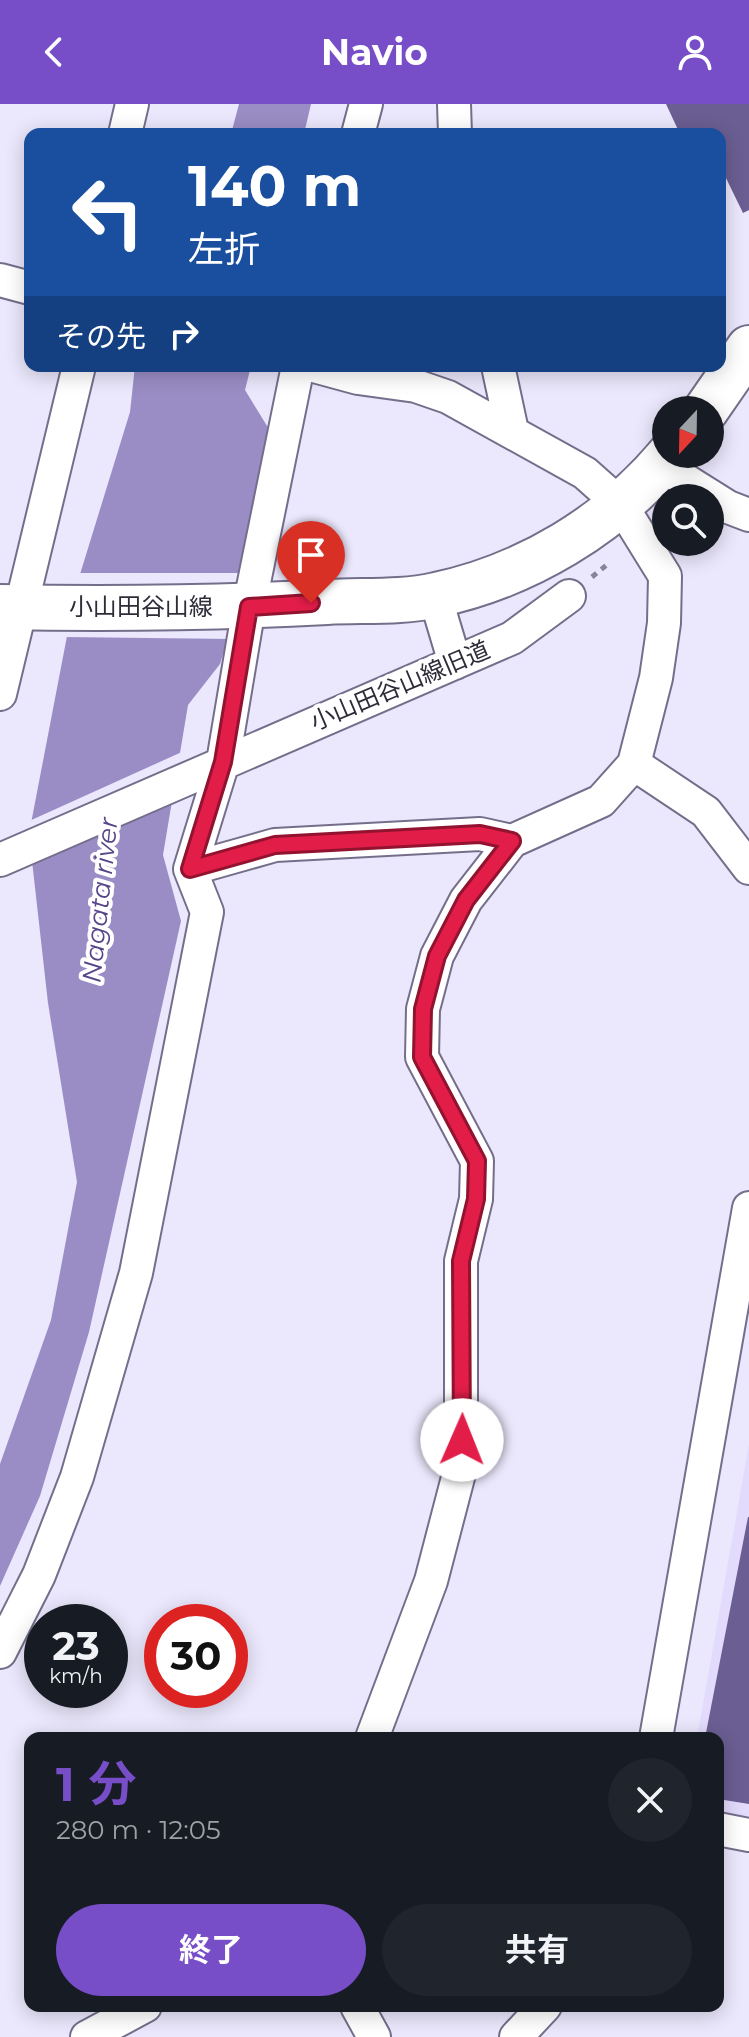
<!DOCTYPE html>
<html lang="ja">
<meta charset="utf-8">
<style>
:root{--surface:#171b24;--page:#20242c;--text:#f1f3f6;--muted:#9ea1a6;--accent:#774ec7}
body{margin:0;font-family:Montserrat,"Noto Sans JP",sans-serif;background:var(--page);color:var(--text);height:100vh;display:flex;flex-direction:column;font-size:30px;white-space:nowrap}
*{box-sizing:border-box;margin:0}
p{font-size:26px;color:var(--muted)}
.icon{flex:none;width:44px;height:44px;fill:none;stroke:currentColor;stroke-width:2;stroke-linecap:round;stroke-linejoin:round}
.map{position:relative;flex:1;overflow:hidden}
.panel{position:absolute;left:24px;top:1628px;width:700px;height:280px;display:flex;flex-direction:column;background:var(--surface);border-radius:16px;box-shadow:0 4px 20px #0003}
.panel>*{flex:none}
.banner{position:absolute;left:24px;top:24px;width:702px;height:244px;border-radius:16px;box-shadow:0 4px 20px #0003;background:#1a4fa0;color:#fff;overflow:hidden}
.needle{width:52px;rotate:202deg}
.buttons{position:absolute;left:652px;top:292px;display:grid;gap:16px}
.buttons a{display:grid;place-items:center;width:72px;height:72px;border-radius:50%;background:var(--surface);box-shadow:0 4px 20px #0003;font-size:40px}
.speed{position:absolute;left:24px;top:1500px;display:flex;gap:16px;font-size:40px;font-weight:700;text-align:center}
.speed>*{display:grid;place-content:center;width:104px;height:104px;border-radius:50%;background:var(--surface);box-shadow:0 4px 20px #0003;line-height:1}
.speed small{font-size:20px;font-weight:400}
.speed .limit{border:12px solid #d22;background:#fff;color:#111}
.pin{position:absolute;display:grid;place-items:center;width:68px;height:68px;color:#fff;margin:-82px -34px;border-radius:50% 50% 50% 0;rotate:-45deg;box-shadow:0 0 8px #0007}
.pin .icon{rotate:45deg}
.me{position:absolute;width:88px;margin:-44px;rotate:1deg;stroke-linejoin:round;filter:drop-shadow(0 0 6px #0008)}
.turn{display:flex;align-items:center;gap:28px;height:168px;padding:0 32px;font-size:36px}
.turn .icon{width:104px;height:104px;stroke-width:2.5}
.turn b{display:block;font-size:56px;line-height:68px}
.then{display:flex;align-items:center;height:76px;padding:0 32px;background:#0003;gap:16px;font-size:30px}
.round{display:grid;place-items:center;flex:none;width:84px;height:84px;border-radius:42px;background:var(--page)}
.overview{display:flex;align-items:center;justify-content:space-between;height:136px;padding:0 32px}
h1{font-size:48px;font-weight:700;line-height:60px;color:var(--accent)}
.action{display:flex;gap:16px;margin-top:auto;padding:16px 32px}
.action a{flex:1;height:92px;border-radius:48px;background:var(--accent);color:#fff;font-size:32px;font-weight:700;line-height:92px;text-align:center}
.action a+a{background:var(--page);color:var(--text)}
header{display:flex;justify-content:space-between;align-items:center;height:104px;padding:0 32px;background:var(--accent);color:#fff;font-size:36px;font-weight:700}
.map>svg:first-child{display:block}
.built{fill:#e2dbfc}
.water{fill:#9a8dc5}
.pier{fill:#ebe7fc}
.building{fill:#6b5e92}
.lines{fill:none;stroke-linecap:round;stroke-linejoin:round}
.street-casing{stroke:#756e8b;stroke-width:36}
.secondary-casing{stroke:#756e8b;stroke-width:48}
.path{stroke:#878495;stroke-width:5;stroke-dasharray:6 6;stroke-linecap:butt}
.street{stroke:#fff;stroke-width:32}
.secondary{stroke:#fff;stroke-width:44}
.route-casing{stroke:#92132f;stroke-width:20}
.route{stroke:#e11d48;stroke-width:14}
.labels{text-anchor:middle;stroke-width:8;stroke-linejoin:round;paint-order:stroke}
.street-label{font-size:24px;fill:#2f2c39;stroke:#fff}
.water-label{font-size:26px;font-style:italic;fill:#584489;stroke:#fff}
</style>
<header><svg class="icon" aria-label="back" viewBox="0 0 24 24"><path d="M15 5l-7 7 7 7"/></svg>Navio<svg class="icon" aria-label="person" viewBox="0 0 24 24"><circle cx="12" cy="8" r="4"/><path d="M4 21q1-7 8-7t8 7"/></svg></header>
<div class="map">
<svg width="749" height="1933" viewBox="0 0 749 1933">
<rect width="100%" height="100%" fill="#ebe7fc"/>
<path class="built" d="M 749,1340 L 749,1717 L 718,1711 L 718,1634 L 697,1634 Z"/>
<path class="water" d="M 239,0 L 311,0 L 304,30 L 231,30 Z
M 135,262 L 251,262 L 245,286 L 272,330 L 244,479 L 220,560 L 188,601 L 163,751 L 181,817 L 89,1228 L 40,1392 L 0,1482 L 0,1360 L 51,1216 L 77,1078 L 48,899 L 29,730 L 77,480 L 130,308 Z"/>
<path class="pier" d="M 76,469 L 249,469 L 232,535 L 63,533 Z
M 184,647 L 176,698 L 28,763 L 27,718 Z"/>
<path class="building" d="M 666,0 L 749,0 L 749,106 L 743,109 L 725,72 L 720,74 L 720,30 L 680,30 Z
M 748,1413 L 749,1413 L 749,1700 L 718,1695 L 718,1634 L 705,1634 Z"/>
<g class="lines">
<defs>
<path id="street" d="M 454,0 L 455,30
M 125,30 L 132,0
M 358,30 L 366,0
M 0,176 L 30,184
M 314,262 L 358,274 L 416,282 L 448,293 L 585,369 L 621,401 L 665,472 L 664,519 L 656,574 L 634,660 L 601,697 L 512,737 L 466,796 L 437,852 L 423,905 L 422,953 L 477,1057 L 476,1095 L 461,1157 L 461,1362 L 431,1477 L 372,1634
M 498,262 L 512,327
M 661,361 L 728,403 L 749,411
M 435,492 L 455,559
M 0,590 L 79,262
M 634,660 L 706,708 L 749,764
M 0,756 L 512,534 L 569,492
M 190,765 L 275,741 L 480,730 L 512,737
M 0,1548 L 39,1471 L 77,1373 L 136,1169 L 207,808 L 190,765 L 223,658 L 249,503 L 298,262
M 656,1634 L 749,1104
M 718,1725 L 749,1731
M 357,1902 L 374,1933
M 87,1933 L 145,1902
M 516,1933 L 545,1902"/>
<path id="secondary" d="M 706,306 L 749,244
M 0,503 C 109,505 218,504 327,498 C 362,496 402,499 436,491 C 526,472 611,421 670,350"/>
</defs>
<use href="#street" class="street-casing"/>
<use href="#secondary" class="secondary-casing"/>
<path class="path" d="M 592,473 L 609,459"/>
<use href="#street" class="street"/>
<use href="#secondary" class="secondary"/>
</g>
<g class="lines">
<defs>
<path id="route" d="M 311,499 L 249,503 L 223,658 L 190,765 L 275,741 L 480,730 L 512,737 L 466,796 L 437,852 L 423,905 L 422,953 L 477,1057 L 476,1095 L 461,1157 L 462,1336"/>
</defs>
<use href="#route" class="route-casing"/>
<use href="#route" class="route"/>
</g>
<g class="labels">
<g class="street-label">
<text x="141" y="511">小山田谷山線</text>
<text transform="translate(400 582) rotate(-23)" y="8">小山田谷山線旧道</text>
</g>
<g class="water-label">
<text transform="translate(100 796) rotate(-84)" y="9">Nagata river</text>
</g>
</g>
</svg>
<div class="buttons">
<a><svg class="needle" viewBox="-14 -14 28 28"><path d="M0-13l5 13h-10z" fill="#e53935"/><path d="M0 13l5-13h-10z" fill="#9ea1a6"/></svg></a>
<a><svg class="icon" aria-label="search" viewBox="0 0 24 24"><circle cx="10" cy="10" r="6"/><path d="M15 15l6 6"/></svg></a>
</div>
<div class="speed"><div>23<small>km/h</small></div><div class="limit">30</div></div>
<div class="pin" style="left:311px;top:499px;background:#d93025"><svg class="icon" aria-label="arrive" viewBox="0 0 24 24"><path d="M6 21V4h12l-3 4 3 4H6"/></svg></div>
<svg class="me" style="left:462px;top:1336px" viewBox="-20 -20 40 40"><circle r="19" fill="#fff"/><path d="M0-13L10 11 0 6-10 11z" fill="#e11d48"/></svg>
<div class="banner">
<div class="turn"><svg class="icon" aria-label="left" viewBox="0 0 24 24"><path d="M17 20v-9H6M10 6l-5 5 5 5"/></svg><div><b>140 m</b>左折</div></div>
<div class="then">その先<svg class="icon" aria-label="right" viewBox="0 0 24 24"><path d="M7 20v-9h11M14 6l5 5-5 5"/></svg></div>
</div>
<section class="panel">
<div class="overview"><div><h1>1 分</h1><p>280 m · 12:05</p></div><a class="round"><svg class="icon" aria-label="close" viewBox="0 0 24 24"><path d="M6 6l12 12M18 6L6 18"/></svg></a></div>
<div class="action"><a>終了</a><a>共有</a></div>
</section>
</div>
